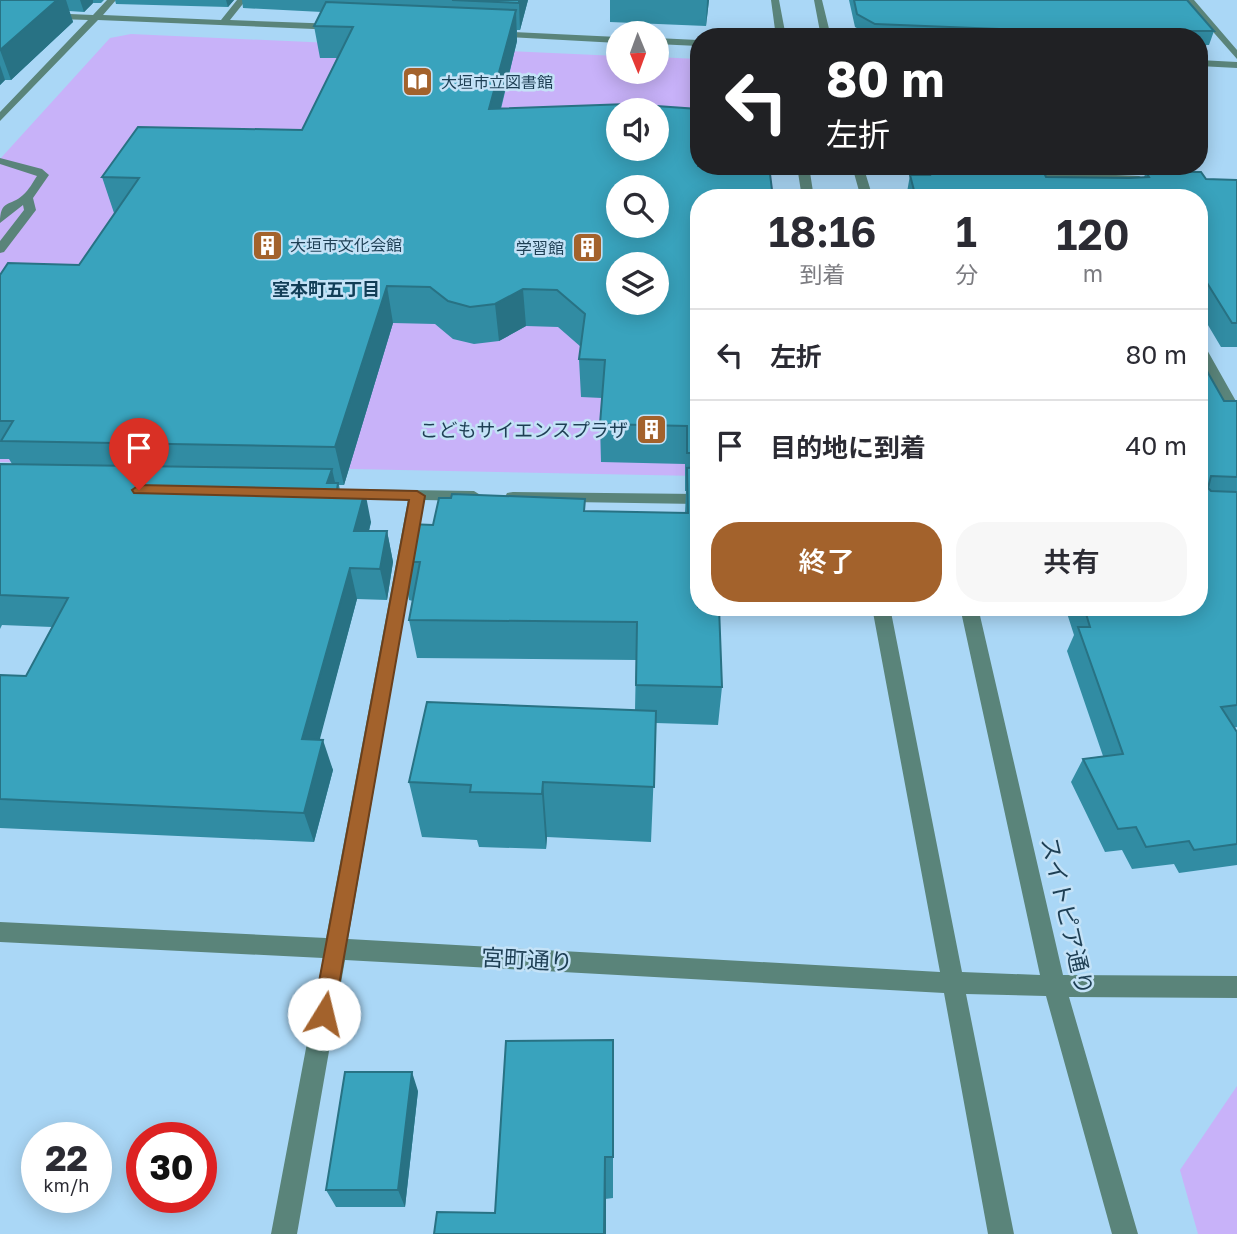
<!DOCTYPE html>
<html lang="ja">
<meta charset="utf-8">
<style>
:root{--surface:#fff;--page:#f7f7f7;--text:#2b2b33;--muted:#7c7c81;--line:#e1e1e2;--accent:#a3622c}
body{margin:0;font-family:"Golos Text","Noto Sans JP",sans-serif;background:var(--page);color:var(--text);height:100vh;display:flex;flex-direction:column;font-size:26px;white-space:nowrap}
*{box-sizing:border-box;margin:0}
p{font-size:23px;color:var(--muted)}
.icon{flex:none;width:38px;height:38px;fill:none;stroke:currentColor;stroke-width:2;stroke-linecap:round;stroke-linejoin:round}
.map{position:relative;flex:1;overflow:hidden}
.side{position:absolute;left:690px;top:189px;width:518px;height:427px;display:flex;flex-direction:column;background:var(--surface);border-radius:28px;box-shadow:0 4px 18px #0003}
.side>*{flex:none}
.banner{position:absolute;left:690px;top:28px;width:518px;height:147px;border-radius:28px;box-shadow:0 4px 18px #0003;background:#202124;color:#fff;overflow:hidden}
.needle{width:46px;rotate:179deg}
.fabs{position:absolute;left:606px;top:21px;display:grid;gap:14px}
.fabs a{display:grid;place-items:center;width:63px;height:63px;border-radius:50%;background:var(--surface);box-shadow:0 4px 18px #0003;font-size:35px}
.speed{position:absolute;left:21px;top:1122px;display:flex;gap:14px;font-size:35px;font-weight:700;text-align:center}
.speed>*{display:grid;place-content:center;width:91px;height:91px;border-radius:50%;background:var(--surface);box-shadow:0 4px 18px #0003;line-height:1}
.speed small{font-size:18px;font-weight:400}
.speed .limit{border:10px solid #d22;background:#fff;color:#111}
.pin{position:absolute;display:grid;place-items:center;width:60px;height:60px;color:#fff;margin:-72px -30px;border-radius:50% 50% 50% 0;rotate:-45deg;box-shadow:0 0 7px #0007}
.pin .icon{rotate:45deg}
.me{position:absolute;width:77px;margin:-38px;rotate:9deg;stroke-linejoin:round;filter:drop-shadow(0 0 5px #0008)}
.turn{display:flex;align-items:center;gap:24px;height:147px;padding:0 21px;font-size:32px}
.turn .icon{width:91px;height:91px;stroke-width:2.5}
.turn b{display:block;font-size:49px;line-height:60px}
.eta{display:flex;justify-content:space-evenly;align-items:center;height:119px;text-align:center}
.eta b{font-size:42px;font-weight:600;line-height:49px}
.button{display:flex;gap:14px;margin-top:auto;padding:14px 21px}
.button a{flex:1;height:80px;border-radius:28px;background:var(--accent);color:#fff;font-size:28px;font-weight:600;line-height:80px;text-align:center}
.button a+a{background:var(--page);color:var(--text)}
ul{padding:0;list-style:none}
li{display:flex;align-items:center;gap:21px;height:91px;padding:0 21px;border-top:2px solid var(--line)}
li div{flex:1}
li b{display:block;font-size:26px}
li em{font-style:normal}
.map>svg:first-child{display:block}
.green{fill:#c8b2f9;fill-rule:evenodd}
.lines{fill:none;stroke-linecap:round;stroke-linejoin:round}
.minor{fill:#5a847a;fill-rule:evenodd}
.wall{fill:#318ca3}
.shaded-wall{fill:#287284}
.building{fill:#39a3bd;stroke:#287284;stroke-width:2;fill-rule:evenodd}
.route{fill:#a3622c;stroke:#6a401d;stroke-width:2}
.labels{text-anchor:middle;stroke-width:5;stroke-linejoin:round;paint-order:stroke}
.far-poi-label{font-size:16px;fill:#1e3f54;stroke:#c4e2f7;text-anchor:start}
.far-neighbourhood-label{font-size:18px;font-weight:bold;fill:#113d56;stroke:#c4e2f7}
.poi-label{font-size:19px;fill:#1e3f54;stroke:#c4e2f7;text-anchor:end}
.near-street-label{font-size:23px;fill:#1e3f54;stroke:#c4e2f7}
</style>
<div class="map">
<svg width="1237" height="1234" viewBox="0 0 1237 1234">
<rect width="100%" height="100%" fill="#aad7f6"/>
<path class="green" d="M 131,34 L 618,56 L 618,72 L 656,72 L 656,57 L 698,59 L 698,166 L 770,166 L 774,198 L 698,198 L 698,476 L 0,462 L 0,159 L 110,38 ZM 618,110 L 656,110 L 656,149 L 618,149 ZM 618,187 L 656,187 L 656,226 L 618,226 ZM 618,264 L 656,264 L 656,303 L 618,303 Z
M 1237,1086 L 1237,1234 L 1198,1234 L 1180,1170 Z"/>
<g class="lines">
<path class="minor" d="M 107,0 L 116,0 L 103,15 L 221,20 L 237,0 L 246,0 L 230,20 L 338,24 L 343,27 L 338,30 L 98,20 L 0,121 L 0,112 L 88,20 L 0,17 L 0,11 L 93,15 Z
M 771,0 L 779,0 L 786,37 L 776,37 Z
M 814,0 L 822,0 L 831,37 L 821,37 Z
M 1185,0 L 1194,0 L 1237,50 L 1237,59 Z
M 495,31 L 618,37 L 618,43 L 492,36 L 492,32 Z
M 656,38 L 698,40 L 698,46 L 656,44 Z
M 1199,60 L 1237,62 L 1237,68 L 1199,66 Z
M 0,158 L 42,169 L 49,175 L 33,198 L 36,210 L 4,252 L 0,253 L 0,241 L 24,210 L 23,205 L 0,223 C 0,199 10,207 23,195 C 29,190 33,182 37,176 L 0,164 Z
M 797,166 L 809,166 L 814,198 L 802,198 Z
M 852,166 L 947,168 L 953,171 L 947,174 L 865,172 L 873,198 L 861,198 Z
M 1024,171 L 1139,176 L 1145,179 L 1139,182 L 1020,176 L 1018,174 Z
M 1199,344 L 1206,348 L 1237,403 L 1237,421 L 1230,416 L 1199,360 Z
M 341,489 L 474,491 L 482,496 L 474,501 L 424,500 L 348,939 L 940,972 L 872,607 L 890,607 L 962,972 L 1040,975 L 960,607 L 978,607 L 1063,975 L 1237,976 L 1237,998 L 1069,997 L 1138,1234 L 1112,1234 L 1046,996 L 966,994 L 1014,1234 L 988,1234 L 944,993 L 345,960 L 297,1234 L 271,1234 L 323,958 L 0,942 L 0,922 L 326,938 L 408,500 L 335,498 L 333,494 Z
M 513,492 L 698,494 L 698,504 L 507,501 L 505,497 L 507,493 Z"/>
</g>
<path class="wall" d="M 0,0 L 104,0 L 101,3 L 93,3 L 84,12 L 69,11 L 73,22 L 11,80 L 5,80 L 0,85 Z
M 115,0 L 234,0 L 228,7 L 116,4 Z
M 242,0 L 528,0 L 520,30 L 517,30 L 517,41 L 501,109 L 698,198 L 698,607 L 756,607 L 755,613 L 719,612 L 722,687 L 718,725 L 656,723 L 651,842 L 547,837 L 546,849 L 479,847 L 477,840 L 422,837 L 409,782 L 635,710 L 636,660 L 417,658 L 409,620 L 413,601 L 409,600 L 402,562 L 433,525 L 585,511 L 685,513 L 686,491 L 685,491 L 685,464 L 601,462 L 600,424 L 602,398 L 581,397 L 579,359 L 581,347 L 558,327 L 526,326 L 499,341 L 474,344 L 453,339 L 435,324 L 393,323 L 344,485 L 339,485 L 340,490 L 371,522 L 369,531 L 387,531 L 393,562 L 387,600 L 357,599 L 319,740 L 333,770 L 314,842 L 0,828 L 0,675 L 26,676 L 52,627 L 2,625 L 0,629 L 0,464 L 12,464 L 9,459 L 0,459 L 0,275 L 79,265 L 115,213 L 114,213 L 102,177 L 302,130 L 337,58 L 320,58 L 314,26 L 322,12 L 243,8 Z
M 610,0 L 709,0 L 706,26 L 610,22 Z
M 849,0 L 1187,0 L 1214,31 L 1209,45 L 1199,45 L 1199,37 L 873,37 L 855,27 Z
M 924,166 L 1041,166 L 1046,177 L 1129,178 L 1144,177 L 1146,172 L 1206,179 L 1237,180 L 1237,347 L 1221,347 L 1199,310 L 1199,198 L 906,198 L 910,175 L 922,175 Z
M 1199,357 L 1224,401 L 1237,401 L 1237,727 L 1234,728 L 1237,732 L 1237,865 L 1179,873 L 1174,864 L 1132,869 L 1122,850 L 1105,852 L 1071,782 L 1083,759 L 1103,756 L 1067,651 L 1074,635 L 1065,607 L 1199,607 Z
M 613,1040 L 613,1198 L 495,1213 Z
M 418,1091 L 405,1207 L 336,1207 L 326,1190 Z"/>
<path class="shaded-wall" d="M 57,0 L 66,0 L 73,22 L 11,80 L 0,50 Z
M 80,0 L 93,0 L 93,3 L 84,12 Z
M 226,0 L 234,0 L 228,7 Z
M 519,0 L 528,0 L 520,30 L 519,3 Z
M 707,0 L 709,0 L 706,26 Z
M 516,10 L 517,41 L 492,143 L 489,109 Z
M 0,65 L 5,80 L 0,85 Z
M 387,286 L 393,323 L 344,485 L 335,447 Z
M 523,289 L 526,326 L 499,341 L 495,304 Z
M 332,469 L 339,500 L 327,483 Z
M 365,491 L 371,522 L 361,562 L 354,531 Z
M 387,531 L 393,562 L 387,600 L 380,569 Z
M 350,568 L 357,599 L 312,769 L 302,739 Z
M 323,740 L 333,770 L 314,842 L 304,813 Z
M 543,782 L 547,837 L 546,849 L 542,794 Z
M 412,1072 L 418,1091 L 405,1207 L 398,1190 Z
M 605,1157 L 606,1198 L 606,1234 L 604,1234 Z"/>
<path class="building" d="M 0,0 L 57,0 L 0,50 Z
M 452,0 L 519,0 L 519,3 Z
M 854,0 L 1187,0 L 1214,31 L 1147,31 L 1149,35 L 875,24 L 857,14 Z
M 326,2 L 516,10 L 489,109 L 628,104 L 698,109 L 698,166 L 769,166 L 773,198 L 698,198 L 698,453 L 687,453 L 687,426 L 600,424 L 605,360 L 579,359 L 585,314 L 557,290 L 523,289 L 495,304 L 470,307 L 448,301 L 430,287 L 387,286 L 335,447 L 1,441 L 13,421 L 0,421 L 0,275 L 8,263 L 79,265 L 139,178 L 102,177 L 138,127 L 302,130 L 353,27 L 314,26 ZM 618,110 L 656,110 L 656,149 L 618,149 ZM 618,187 L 656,187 L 656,226 L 618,226 ZM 618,264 L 656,264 L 656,303 L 618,303 Z
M 927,166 L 1041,166 L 1046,177 L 1129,178 L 1149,177 L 1146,172 L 1201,172 L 1206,179 L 1237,180 L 1237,323 L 1232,323 L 1199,270 L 1199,198 L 916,198 L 910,175 L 930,175 Z
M 1199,357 L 1224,401 L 1237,401 L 1237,477 L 1211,476 L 1208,488 L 1211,491 L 1237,492 L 1237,705 L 1221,707 L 1237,732 L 1237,844 L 1194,850 L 1189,841 L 1146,847 L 1136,827 L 1118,829 L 1083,759 L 1123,754 L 1078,627 L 1090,627 L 1084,607 L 1199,607 Z
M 0,464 L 332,469 L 327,483 L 338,483 L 337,490 L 365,491 L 354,531 L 387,531 L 380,569 L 350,568 L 302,739 L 323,740 L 304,813 L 0,799 L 0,675 L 26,676 L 68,598 L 0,595 Z
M 698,467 L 698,607 L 719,607 L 722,687 L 636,685 L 637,622 L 409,620 L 420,562 L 402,562 L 409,524 L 433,525 L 439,498 L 451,498 L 452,494 L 585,499 L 584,511 L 688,513 L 687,468 Z
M 427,702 L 656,711 L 654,787 L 543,782 L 542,794 L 470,792 L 471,785 L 409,782 Z
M 613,1040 L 613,1157 L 605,1157 L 604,1234 L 434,1234 L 437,1212 L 495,1213 L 506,1041 Z
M 345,1072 L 412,1072 L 398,1190 L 326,1190 Z"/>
<path class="route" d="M 139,485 L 417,491 L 425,496 L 334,1014 L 331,1021 L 324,1024 L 317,1021 L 313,1014 L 409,500 L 134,493 L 132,490 Z"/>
<defs>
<symbol id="library-square" viewBox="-11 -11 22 22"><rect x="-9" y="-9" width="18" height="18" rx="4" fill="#a3622c" stroke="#c4e2f7"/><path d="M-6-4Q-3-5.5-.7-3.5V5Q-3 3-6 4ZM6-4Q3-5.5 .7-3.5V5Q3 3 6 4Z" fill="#fff"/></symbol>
<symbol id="building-square" viewBox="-11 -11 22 22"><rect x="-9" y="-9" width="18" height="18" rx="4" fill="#a3622c" stroke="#c4e2f7"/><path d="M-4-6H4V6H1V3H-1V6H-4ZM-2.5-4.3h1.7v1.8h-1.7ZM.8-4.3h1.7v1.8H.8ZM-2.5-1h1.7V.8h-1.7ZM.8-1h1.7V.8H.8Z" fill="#fff"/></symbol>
</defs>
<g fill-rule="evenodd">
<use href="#library-square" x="400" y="64" width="35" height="35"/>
<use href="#building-square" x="250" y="228" width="35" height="35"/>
<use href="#building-square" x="570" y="230" width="35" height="35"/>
<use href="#building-square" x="634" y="412" width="35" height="35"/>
</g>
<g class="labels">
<g class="far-poi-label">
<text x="441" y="88">大垣市立図書館</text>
<text x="290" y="251">大垣市文化会館</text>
<text x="564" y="254" text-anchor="end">学習館</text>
</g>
<g class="far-neighbourhood-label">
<text x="326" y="296">室本町五丁目</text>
</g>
<g class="poi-label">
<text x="628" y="437">こどもサイエンスプラザ</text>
</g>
<g class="near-street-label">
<text transform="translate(1067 916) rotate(77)" y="8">スイトピア通り</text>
<text transform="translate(527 960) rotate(3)" y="8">宮町通り</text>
</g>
</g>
</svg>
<div class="fabs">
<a><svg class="needle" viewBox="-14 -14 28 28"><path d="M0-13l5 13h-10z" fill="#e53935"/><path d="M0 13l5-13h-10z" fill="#7c7c81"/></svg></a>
<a><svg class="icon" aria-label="sound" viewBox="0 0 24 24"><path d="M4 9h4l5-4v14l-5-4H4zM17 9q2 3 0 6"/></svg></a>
<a><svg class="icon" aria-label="search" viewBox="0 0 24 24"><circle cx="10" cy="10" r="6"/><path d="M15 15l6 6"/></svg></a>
<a><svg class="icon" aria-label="layers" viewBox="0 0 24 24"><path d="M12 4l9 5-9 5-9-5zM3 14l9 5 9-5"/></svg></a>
</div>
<div class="speed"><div>22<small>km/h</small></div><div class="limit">30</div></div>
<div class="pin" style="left:139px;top:490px;background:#d93025"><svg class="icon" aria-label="arrive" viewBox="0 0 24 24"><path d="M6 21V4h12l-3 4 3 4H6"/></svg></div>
<svg class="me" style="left:324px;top:1014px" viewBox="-20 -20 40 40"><circle r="19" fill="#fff"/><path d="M0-13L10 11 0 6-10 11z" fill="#a3622c"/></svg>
<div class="banner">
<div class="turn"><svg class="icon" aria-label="left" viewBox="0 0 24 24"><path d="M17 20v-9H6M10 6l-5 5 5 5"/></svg><div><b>80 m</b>左折</div></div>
</div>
<section class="side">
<div class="eta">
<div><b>18:16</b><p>到着</p></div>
<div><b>1</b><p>分</p></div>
<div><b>120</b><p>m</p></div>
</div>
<ul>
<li><svg class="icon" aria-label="left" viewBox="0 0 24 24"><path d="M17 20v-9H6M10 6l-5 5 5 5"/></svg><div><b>左折</b></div><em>80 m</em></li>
<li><svg class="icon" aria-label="arrive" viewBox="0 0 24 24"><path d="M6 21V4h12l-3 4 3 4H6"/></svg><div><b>目的地に到着</b></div><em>40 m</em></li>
</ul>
<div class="button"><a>終了</a><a>共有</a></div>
</section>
</div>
